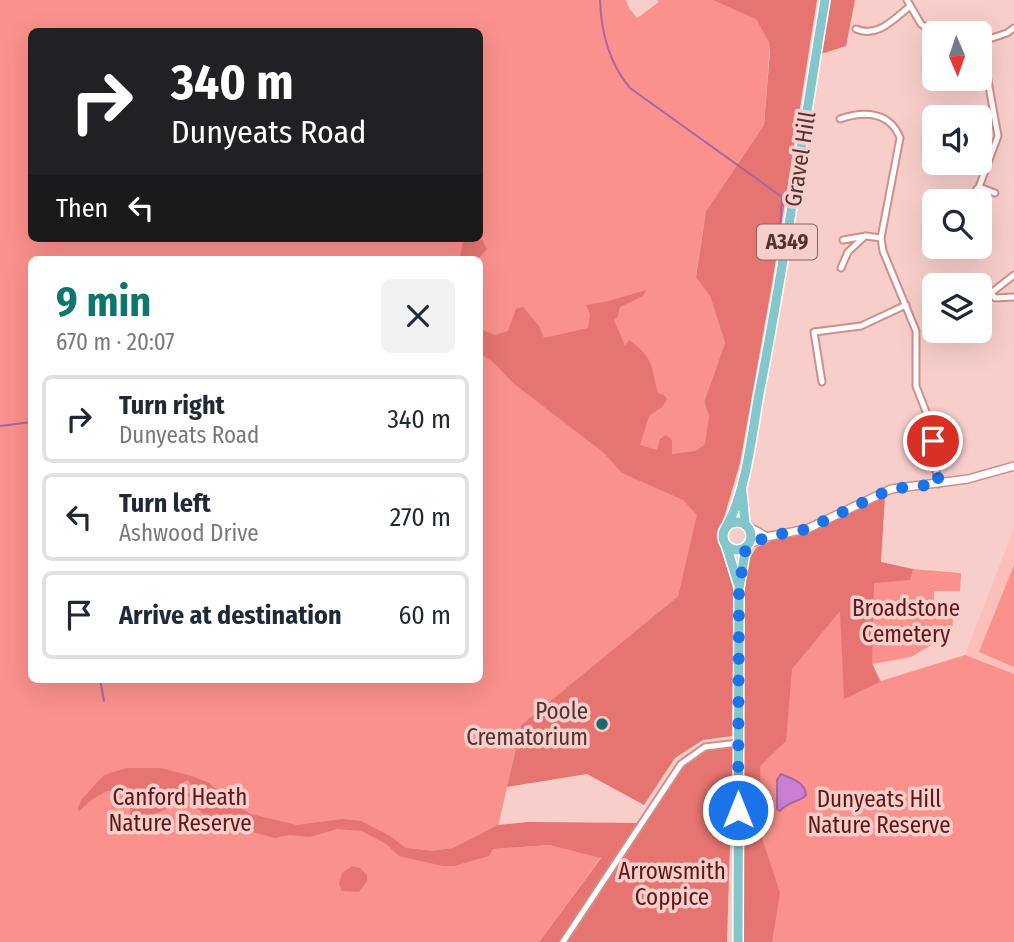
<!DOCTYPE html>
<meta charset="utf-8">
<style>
:root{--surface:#fff;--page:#f2f2f3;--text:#1f2937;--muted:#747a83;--line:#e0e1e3;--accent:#0f766e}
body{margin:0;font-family:"Fira Sans Condensed",sans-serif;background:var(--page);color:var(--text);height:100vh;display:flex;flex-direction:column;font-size:26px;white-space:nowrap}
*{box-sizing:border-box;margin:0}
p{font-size:23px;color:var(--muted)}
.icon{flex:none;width:38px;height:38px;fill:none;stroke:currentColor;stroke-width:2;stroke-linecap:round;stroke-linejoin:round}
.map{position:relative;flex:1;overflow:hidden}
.panel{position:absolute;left:28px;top:256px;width:455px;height:427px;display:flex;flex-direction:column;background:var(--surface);border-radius:10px;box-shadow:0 7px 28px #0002}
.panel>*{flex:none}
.guide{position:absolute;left:28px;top:28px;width:455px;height:214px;border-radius:10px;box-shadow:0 7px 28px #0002;background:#202124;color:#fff;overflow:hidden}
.needle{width:46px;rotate:178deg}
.tools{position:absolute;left:922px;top:21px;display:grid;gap:14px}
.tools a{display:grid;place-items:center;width:70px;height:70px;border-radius:10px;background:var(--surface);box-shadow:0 7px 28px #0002;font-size:35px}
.pin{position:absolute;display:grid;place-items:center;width:60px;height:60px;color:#fff;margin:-30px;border:4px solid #fff;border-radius:50%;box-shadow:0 2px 7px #0007}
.me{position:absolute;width:77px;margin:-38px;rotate:0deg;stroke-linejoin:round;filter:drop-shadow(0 0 5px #0008)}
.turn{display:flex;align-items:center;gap:24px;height:147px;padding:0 28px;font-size:32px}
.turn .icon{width:91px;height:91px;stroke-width:2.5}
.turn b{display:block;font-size:49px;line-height:60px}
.then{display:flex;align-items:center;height:66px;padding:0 28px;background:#0003;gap:14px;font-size:26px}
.round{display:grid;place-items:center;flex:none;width:74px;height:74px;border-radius:10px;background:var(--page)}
.overview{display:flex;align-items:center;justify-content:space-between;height:119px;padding:0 28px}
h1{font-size:42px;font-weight:700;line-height:52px;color:var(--accent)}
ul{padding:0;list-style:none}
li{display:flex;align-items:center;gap:21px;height:88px;margin:0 14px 10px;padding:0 14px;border:4px solid var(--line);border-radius:10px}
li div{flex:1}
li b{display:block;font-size:26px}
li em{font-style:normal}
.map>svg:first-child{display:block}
.built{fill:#fdbfba}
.green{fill:#fa918c;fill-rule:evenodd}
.forest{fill:#e67470}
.water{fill:#ca7fd2;stroke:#a568a2;stroke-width:2}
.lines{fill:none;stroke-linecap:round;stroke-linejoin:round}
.stream{stroke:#a568a2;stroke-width:2}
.minor-casing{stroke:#d08e8a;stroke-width:9}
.tertiary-casing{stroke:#d08e8a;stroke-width:10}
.primary-casing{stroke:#fff;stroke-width:12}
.minor{stroke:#fff;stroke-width:5}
.tertiary{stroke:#fff;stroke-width:7}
.primary{stroke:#83c6cb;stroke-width:9}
.route{stroke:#1a73e8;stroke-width:12;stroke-dasharray:0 21.6}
.poi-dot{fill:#1c696f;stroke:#f8ceca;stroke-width:2.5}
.labels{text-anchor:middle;stroke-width:7;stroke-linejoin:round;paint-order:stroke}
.shield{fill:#f8ceca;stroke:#826260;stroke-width:2}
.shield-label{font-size:21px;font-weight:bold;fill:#4f3432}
.street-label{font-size:23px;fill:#4f3432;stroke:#f8ceca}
.park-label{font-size:23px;fill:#5e1719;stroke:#f8ceca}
.poi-label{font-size:23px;fill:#4f3432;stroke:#f8ceca;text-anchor:end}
</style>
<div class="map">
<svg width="1014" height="942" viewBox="0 0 1014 942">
<rect width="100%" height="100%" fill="#f8ceca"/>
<path class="built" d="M 1014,528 L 1014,676 L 965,655 Z"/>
<path class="green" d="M 0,0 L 626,0 L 629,8 L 637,18 L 659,2 L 657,0 L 713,0 L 723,3 L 756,19 L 770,42 L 764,125 L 706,211 L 696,276 L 710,296 L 725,343 L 704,402 L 709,416 L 697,519 L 678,596 L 521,725 L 493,849 L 549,845 L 601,857 L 539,942 L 0,942 ZM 32,32 L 480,32 L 480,238 L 32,238 ZM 32,259 L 480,259 L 480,679 L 32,679 Z
M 757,547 L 880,564 L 909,580 L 913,569 L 961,573 L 960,591 L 934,591 L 934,604 L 954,605 L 952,633 L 911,657 L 872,664 L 881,681 L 965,655 L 1014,674 L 1014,942 L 743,942 L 744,580 L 748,561 Z
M 1014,565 L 1014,667 L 979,652 Z"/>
<path class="forest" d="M 713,0 L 817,0 L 772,284 L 740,463 L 718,538 L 734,591 L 732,736 L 703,740 L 675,758 L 644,805 L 587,774 L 507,787 L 521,725 L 678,596 L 697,515 L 683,500 L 622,473 L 604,453 L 513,383 L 492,361 L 480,354 L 480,329 L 495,335 L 508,331 L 516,309 L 523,307 L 539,326 L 544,338 L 588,328 L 590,314 L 586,305 L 609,301 L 646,290 L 643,296 L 620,307 L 618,316 L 614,320 L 625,346 L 629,340 C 654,358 651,366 658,393 L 664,395 L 667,399 L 662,407 L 649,416 L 640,445 L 657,450 L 660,439 L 666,435 L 672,440 L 672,454 L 696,451 L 705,444 L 709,416 L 704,402 L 725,343 L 710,296 L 696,277 L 706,211 L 764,125 L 770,51 L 769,42 L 756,19 Z
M 830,0 L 855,0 L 846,46 L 821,54 Z
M 472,238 L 482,240 L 487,249 L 478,259 L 460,259 L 463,241 Z
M 885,495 L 881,562 L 913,569 L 910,580 L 874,583 L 872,663 L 880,682 L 844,699 L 840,611 L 792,669 L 786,741 L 760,766 L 762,838 L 780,893 L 772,942 L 743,942 L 744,580 L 748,561 L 757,547 Z
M 733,746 L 727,942 L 539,942 L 601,858 L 549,845 L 493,849 L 489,856 L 454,866 L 443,866 L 399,856 L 386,844 L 362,831 L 337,829 L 310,837 L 289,835 L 275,838 L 240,829 L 232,820 L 206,817 L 192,803 L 188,795 L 193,788 L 188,780 L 183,782 C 173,813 159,814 130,818 C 134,802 120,784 103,793 C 94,797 86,805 79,811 L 78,808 L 81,800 L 104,775 L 127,768 L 161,768 L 192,776 L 209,783 L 236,806 L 251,814 L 297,825 L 342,819 L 361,821 L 390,836 L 406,848 L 433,851 L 453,848 L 498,825 L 528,822 L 644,823 L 684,764 L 705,750 Z
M 352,866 L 360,868 L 367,875 L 367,881 L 359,892 L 342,891 L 339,884 L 342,873 Z"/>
<path class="water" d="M 781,774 C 792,779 805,782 806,795 C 801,802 790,800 780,811 L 777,809 L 777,780 Z"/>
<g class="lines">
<path class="stream" d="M 600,0 C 601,32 609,63 630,88 L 782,197 L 780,227
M 0,426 L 32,422
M 100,679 L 104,701"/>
<defs>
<path id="minor" d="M 907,0 L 921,24 L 934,33
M 856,29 C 877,38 893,20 909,7
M 980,42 L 1007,33 L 1014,28
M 933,64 L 934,64
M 840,119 C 863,111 890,111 900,138 L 881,238 L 883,251 L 916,331 L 916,386 L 928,417 L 938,484
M 979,187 L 995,193
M 966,201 L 979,187 L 998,136 L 981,42
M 843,240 L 866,236 L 881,238
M 841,268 L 848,252 L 865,236
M 1014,275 L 991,293 L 995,298 L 1014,297
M 822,382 L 814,332 L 861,326 L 906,305
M 563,942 L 681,764 L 705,747 L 738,743"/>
<path id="tertiary" d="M 748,526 L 765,536
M 750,544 L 766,537 L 807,529 L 891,489 L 968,479 L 1014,466"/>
<path id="primary" d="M 742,492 L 745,523
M723 536a14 14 0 1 1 28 0a14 14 0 1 1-28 0Z
M 726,527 C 746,494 752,433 759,394 C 785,263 803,131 825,0
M 726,545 L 738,583
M 738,942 L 739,588 L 746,547"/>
</defs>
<use href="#minor" class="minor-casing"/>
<use href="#tertiary" class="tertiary-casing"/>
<use href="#primary" class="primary-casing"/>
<use href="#minor" class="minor"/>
<use href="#tertiary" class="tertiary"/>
<use href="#primary" class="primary"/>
</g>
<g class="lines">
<path class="route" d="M 738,810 L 739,588 L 746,547 L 766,537 L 807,529 L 891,489 L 939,484 L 933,441"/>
</g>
<circle class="poi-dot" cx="602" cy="724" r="7"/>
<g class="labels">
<rect class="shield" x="757" y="224.5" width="60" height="35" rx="5"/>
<g class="shield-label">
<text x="787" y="249">A349</text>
</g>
<g class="street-label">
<text transform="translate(800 159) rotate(-81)" y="8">Gravel Hill</text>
</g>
<g class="park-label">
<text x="906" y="616">Broadstone<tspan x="906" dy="26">Cemetery</tspan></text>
<text x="180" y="805">Canford Heath<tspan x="180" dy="26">Nature Reserve</tspan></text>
<text x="879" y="807">Dunyeats Hill<tspan x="879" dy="26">Nature Reserve</tspan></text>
<text x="672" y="879">Arrowsmith<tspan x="672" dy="26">Coppice</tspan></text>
</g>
<g class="poi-label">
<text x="588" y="719">Poole<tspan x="588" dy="26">Crematorium</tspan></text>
</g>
</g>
</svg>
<div class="tools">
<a><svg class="needle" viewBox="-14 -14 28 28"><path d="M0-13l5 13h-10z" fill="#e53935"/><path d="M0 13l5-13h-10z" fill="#747a83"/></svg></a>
<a><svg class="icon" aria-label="sound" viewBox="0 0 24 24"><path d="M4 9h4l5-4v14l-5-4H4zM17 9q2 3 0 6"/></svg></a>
<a><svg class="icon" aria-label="search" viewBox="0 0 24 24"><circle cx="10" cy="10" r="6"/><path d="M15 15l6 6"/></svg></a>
<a><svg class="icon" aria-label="layers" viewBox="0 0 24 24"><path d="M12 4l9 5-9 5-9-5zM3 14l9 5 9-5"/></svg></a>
</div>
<div class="pin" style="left:933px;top:441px;background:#d93025"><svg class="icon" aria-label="arrive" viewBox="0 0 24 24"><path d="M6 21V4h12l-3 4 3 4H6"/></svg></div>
<svg class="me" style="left:738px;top:810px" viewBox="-20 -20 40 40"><circle r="17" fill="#1a73e8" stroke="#fff" stroke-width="3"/><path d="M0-11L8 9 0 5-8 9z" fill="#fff"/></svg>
<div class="guide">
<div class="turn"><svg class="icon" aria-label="right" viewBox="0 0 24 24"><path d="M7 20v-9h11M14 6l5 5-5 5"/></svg><div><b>340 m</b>Dunyeats Road</div></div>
<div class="then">Then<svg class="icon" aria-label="left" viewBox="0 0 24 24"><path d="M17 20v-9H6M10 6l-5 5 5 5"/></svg></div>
</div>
<section class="panel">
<div class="overview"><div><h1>9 min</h1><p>670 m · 20:07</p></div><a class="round"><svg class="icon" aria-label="close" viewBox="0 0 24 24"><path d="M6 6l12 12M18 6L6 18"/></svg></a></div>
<ul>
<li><svg class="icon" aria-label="right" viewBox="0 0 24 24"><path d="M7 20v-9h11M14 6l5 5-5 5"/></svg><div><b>Turn right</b><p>Dunyeats Road</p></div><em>340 m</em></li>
<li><svg class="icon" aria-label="left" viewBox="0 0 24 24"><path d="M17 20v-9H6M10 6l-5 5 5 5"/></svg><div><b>Turn left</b><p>Ashwood Drive</p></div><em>270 m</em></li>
<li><svg class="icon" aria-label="arrive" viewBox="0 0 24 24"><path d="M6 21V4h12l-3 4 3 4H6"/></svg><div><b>Arrive at destination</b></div><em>60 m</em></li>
</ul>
</section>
</div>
